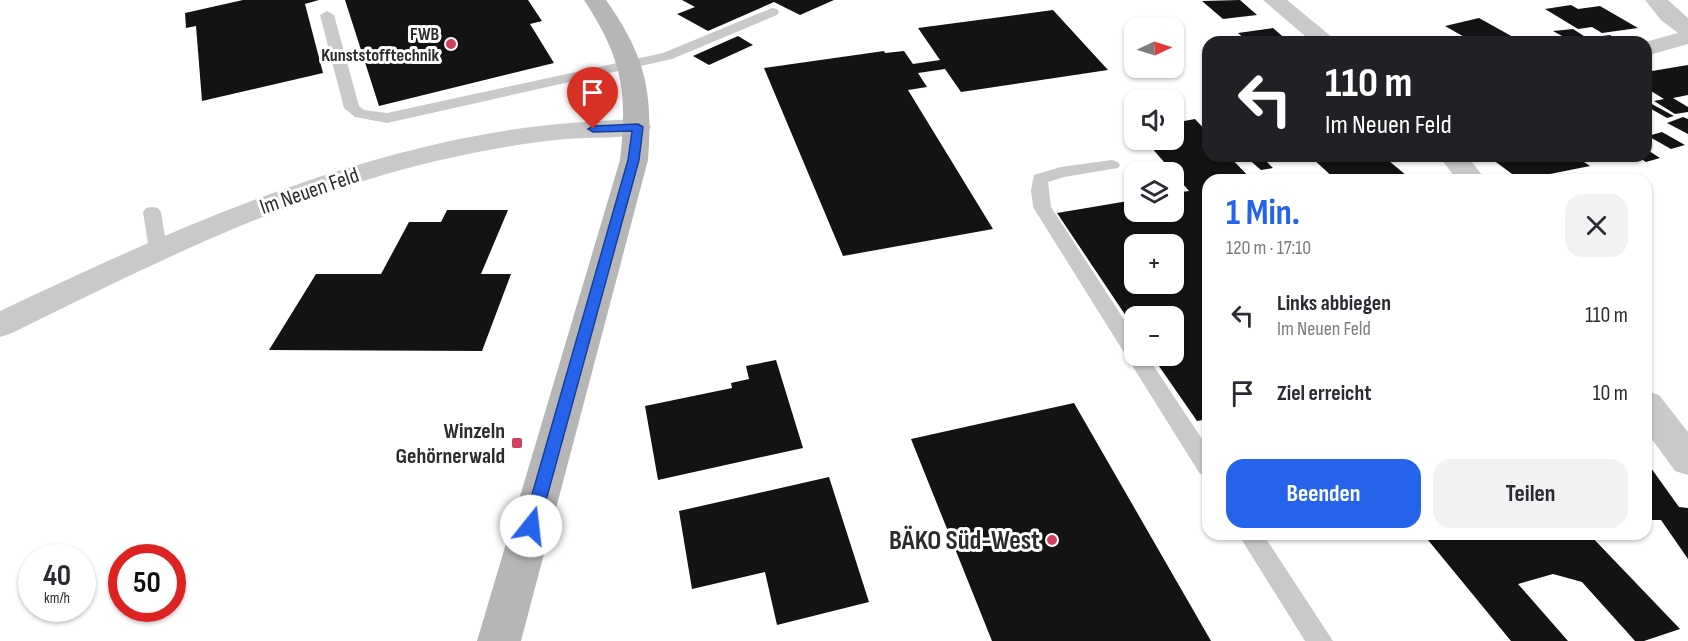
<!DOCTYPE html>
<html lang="de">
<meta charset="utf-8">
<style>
:root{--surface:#fff;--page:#f2f2f3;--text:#2b2b33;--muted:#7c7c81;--accent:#2563eb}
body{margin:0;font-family:"Sofia Sans Condensed",sans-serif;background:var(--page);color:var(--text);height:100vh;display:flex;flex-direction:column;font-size:22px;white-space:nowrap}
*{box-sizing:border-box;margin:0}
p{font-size:20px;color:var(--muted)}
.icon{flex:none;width:33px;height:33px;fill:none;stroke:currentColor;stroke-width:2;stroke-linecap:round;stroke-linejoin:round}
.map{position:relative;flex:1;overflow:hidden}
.details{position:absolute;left:1202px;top:174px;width:450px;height:366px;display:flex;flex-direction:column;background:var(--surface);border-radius:18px;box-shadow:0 2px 4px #0004}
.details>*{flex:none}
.guide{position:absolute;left:1202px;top:36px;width:450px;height:126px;border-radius:18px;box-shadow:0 2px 4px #0004;background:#202124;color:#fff;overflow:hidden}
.needle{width:39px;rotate:86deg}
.buttons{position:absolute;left:1124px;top:18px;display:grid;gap:12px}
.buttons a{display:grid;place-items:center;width:60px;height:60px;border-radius:12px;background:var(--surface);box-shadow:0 2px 4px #0004;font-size:30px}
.speed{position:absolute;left:18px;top:544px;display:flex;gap:12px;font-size:30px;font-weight:700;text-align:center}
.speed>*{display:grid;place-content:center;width:78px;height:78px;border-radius:50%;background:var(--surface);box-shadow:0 2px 4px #0004;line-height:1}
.speed small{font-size:15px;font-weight:400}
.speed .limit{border:9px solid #d22;background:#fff;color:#111}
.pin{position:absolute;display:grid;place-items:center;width:51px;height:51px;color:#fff;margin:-62px -26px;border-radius:50% 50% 50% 0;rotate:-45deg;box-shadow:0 0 6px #0007}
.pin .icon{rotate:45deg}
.me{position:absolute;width:66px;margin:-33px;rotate:16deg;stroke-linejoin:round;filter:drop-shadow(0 0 4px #0008)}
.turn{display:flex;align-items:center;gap:21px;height:126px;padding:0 24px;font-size:27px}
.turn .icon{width:78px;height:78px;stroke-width:2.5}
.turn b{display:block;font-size:42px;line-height:51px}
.round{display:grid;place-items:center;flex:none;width:63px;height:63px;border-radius:18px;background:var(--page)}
.overview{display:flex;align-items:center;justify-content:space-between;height:102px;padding:0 24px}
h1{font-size:36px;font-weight:700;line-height:45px;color:var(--accent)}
.primary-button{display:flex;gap:12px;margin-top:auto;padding:12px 24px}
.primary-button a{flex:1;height:69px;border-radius:18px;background:var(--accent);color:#fff;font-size:24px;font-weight:700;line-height:69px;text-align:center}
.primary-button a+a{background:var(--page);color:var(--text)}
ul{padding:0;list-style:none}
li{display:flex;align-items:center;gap:18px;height:78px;padding:0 24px}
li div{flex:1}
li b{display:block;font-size:22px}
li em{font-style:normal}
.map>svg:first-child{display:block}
.building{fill:#131313;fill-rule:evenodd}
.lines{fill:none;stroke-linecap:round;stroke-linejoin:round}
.service{fill:#c9c9c9;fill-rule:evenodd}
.minor{fill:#c9c9c9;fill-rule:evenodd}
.secondary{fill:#b6b6b6;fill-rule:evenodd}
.route{fill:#2563eb;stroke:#184099;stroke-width:1.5}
.poi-dot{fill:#ce4260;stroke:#fff;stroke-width:2}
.labels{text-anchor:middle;stroke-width:6;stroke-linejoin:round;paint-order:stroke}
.far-poi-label{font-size:18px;font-weight:bold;fill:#2c2c2c;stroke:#fff;text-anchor:end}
.street-label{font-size:22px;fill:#2c2c2c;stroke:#fff}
.poi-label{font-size:22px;font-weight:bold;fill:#2c2c2c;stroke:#fff;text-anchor:end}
.near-poi-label{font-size:27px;font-weight:bold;fill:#2c2c2c;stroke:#fff;text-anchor:end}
</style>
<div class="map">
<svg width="1688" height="641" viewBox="0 0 1688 641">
<rect width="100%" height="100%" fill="#fff"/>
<path class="building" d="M 243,0 L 319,0 L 305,4 L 323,73 L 202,101 L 196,26 L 186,28 L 185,13 Z
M 345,0 L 528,0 L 542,21 L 530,24 L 554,63 L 379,106 Z
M 682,0 L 834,0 L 800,15 L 774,2 L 708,31 L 677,14 L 695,7 Z
M 1240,0 L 1257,15 L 1223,19 L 1202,1 Z
M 1571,5 L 1578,9 L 1600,6 L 1638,28 L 1602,33 L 1592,27 L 1578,29 L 1545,9 Z
M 1053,10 L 1108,70 L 961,92 L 945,69 L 918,73 L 927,87 L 908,90 L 993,229 L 843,256 L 764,68 L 884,51 L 885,53 L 904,51 L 913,64 L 940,60 L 918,28 Z
M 1479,18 L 1522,42 L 1473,42 L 1445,26 Z
M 1273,28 L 1289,42 L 1248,42 L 1238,33 Z
M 1573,29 L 1587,38 L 1610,35 L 1621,42 L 1573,42 L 1553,31 Z
M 738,36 L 753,45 L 709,65 L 693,56 Z
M 1688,65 L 1688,95 L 1673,98 L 1688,107 L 1688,112 L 1675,114 L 1654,101 L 1664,99 L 1646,88 L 1646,72 Z
M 1650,103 L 1674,116 L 1667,118 L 1646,106 Z
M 1683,117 L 1688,119 L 1688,134 L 1667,123 Z
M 1195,119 L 1208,133 L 1208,156 L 1229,156 L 1252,180 L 1208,180 L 1208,419 L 1197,421 L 1152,356 L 1173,356 L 1173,316 L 1134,316 L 1134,328 L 1057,213 L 1134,200 L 1134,212 L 1173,212 L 1173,193 L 1189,191 L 1145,140 L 1173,140 L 1173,123 ZM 1134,244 L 1173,244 L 1173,284 L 1134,284 Z
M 1662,132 L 1685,145 L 1671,149 L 1648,136 Z
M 1646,149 L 1660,158 L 1646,162 L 1637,156 L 1646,156 Z
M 1245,156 L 1261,156 L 1273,168 L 1261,170 Z
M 1323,156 L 1383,156 L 1412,180 L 1336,180 L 1312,158 Z
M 1488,156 L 1575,156 L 1590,166 L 1520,180 Z
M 447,210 L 508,210 L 481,274 L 511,274 L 482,351 L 269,350 L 316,274 L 381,274 L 409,222 L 441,222 Z
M 776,360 L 803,448 L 658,480 L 645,406 L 732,388 L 731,383 L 749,379 L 746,366 Z
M 1074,403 L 1211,641 L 992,641 L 911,439 Z
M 1646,461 L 1679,507 L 1688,508 L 1688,559 L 1661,520 L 1646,520 Z
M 829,477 L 869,602 L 777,625 L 765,572 L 692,589 L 679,511 Z
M 1450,534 L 1589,534 L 1680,629 L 1644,641 L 1635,641 L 1582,582 L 1553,574 L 1518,584 L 1568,641 L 1511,641 L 1428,540 Z"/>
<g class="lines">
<path class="service" d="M 772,8 L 777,9 L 779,12 L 777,15 L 672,59 L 387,123 L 355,117 L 344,108 L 320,15 L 327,11 L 334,15 L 359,106 L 364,110 L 387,113 L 663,53 Z
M 1112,160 L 1118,162 L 1120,165 L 1118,168 L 1064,177 L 1048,182 L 1051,207 L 1134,335 L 1134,356 L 1147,356 L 1208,448 L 1208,476 L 1200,474 L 1033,207 L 1031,190 L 1034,175 L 1061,167 Z
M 152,207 L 158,208 L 161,212 L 167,250 L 164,254 L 152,254 L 149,250 L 143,212 L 146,208 Z
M 1238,534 L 1263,534 L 1333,641 L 1305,641 Z"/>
<path class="minor" d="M 1263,0 L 1287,0 L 1338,42 L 1312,42 Z
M 1645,0 L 1668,0 L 1688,18 L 1688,44 L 1646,56 L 1645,42 L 1678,33 L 1661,20 Z
M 638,119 L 647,121 L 651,127 L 647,133 C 621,139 592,137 566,139 C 522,143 479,151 436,161 C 287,196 148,266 12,333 L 0,337 L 0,311 C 165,233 334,156 516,129 C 556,123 597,121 638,119 Z
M 1439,156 L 1467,156 L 1486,180 L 1457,180 Z
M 1646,391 L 1659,395 L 1688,432 L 1688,475 L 1675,471 L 1646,431 Z"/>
<path class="secondary" d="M 584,0 L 606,0 C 646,57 653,91 648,160 L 521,641 L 477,641 L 620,160 C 628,91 622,58 584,0 Z"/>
</g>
<path class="route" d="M 638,124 L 643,127 L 639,160 L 539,526 L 537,531 L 531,533 L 525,531 L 523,526 L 628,160 L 632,131 L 593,132 L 588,129 L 593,126 Z"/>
<g class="poi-dot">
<circle cx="451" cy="44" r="6"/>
<rect x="511" y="437" width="12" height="12" rx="3"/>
<circle cx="1052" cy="540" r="6"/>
</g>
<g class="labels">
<g class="far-poi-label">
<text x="439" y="40">FWB<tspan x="439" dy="21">Kunststofftechnik</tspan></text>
</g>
<g class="street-label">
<text transform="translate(309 190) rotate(-19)" y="8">Im Neuen Feld</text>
</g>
<g class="poi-label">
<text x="505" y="438">Winzeln<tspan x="505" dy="25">Gehörnerwald</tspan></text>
</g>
<g class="near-poi-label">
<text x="1040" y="549">BÄKO Süd-West</text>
</g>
</g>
</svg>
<div class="buttons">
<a><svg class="needle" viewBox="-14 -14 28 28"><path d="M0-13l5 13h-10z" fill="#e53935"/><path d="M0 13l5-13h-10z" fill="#7c7c81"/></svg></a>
<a><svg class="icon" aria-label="sound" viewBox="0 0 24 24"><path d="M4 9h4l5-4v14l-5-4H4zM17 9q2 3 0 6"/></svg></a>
<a><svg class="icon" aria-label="layers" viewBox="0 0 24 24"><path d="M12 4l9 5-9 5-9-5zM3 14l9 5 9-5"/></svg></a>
<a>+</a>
<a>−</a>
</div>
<div class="speed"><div>40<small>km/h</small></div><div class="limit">50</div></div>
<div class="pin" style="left:593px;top:129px;background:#d93025"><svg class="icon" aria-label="arrive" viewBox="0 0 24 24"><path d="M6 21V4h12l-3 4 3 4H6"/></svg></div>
<svg class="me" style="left:531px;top:526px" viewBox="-20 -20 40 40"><circle r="19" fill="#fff"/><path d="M0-13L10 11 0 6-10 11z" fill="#2563eb"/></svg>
<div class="guide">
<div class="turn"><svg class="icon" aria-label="left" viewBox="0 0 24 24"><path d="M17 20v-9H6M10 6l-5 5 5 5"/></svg><div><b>110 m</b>Im Neuen Feld</div></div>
</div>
<section class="details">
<div class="overview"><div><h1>1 Min.</h1><p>120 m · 17:10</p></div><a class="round"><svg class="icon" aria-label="close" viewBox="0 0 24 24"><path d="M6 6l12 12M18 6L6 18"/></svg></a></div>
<ul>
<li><svg class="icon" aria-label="left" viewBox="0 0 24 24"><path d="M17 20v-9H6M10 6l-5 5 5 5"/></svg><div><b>Links abbiegen</b><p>Im Neuen Feld</p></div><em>110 m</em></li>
<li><svg class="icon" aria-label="arrive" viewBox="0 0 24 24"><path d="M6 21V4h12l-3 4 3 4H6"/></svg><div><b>Ziel erreicht</b></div><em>10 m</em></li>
</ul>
<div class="primary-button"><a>Beenden</a><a>Teilen</a></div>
</section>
</div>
